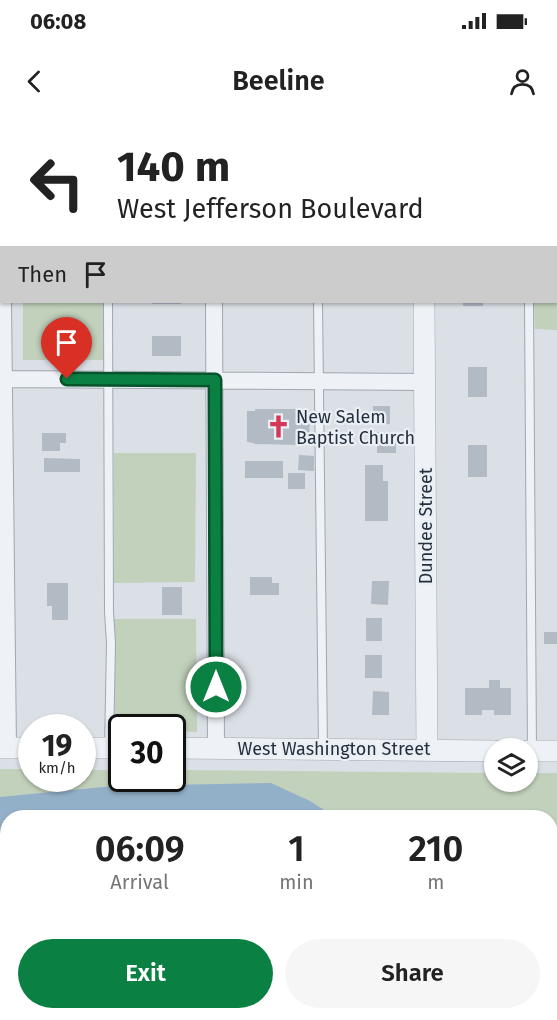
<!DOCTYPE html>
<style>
:root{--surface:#fff;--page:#f6f6f6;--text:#222;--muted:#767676;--accent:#0b8043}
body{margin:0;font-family:"Fira Sans",sans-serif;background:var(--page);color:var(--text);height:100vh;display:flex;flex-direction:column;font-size:22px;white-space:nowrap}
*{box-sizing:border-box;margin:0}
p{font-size:20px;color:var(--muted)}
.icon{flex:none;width:33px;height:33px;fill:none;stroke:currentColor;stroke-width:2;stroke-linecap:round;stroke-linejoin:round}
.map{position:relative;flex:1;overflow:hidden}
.sheet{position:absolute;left:0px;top:690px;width:558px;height:210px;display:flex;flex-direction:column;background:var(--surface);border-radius:24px 24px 0 0;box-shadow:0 2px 4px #0004}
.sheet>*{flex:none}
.top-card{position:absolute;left:0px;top:0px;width:558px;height:183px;box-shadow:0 2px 4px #0004;background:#fff;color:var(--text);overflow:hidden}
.fabs{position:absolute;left:484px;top:618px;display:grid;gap:12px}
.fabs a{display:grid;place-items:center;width:54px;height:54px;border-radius:50%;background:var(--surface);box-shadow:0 2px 4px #0004;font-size:30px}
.speed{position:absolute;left:18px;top:594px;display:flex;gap:12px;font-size:30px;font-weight:700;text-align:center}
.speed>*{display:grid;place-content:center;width:78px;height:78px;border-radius:50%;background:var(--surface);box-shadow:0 2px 4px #0004;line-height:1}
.speed small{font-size:15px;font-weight:400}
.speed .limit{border:3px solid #111;border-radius:9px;background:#fff;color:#111}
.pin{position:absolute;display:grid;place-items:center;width:51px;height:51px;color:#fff;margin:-62px -26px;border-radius:50% 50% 50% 0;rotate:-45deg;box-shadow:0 0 6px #0007}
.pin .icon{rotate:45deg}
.me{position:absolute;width:66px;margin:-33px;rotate:0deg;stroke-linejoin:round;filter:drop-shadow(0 0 4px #0008)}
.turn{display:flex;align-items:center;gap:21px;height:126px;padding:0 18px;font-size:27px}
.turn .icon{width:78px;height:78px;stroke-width:2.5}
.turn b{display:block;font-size:42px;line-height:51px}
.then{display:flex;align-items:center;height:57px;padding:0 18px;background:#0003;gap:12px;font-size:22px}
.eta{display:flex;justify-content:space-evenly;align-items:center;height:102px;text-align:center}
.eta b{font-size:36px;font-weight:600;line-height:42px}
.cta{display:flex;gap:12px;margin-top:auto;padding:12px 18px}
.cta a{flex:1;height:69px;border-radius:36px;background:var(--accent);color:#fff;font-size:24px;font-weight:600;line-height:69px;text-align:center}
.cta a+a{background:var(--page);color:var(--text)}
.status{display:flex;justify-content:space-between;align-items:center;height:42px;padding:0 30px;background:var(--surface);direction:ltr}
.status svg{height:16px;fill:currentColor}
header{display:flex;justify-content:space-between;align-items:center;height:78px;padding:0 18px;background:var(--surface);font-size:27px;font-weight:600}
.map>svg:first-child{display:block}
.green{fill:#c2d1bc;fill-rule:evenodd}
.water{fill:#93b0c9}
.building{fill:#b2bac4}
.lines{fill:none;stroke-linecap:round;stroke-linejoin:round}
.service-casing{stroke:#a0a7b1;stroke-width:10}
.minor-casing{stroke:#a0a7b1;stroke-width:18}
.tertiary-casing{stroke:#a0a7b1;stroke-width:22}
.service{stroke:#eef1f5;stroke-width:8}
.minor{stroke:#eef1f5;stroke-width:16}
.tertiary{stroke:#eef1f5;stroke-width:21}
.route-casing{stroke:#07532c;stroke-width:15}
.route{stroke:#0b8043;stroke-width:10}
.labels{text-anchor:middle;stroke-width:4.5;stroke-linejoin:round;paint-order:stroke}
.poi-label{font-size:18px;fill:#242f3d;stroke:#eaeff4;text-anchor:start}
.street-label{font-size:18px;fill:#242f3d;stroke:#eaeff4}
</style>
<div class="status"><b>06:08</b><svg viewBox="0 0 49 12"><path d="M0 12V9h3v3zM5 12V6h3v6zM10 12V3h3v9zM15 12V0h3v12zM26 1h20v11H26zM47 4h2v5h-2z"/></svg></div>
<header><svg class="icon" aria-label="back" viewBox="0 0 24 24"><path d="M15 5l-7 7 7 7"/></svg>Beeline<svg class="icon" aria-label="person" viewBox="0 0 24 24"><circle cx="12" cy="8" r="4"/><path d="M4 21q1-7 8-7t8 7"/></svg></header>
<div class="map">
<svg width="557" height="900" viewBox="0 0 557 900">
<rect width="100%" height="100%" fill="#dbe0e7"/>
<path class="green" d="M 557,6 L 557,210 L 535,209 L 534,182 L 556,182 Z
M 23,182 L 104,182 L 104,240 L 23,240 Z
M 114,333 L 196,333 L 195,462 L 114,463 Z
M 114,499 L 196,499 L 197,612 L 173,611 L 172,608 L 122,608 L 121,610 L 115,610 Z
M 0,649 L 31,649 L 32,658 L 82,658 L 83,650 L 121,650 L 122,658 L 172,658 L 173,650 L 495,653 L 495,662 L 528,662 L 528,653 L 557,653 L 557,900 L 0,900 ZM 8,698 L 550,698 L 550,892 L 8,892 Z"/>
<path class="water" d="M 271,663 L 310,681 L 335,697 L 8,698 L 7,834 L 0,827 L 0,677 L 114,666 Z
M 401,892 L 402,900 L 81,900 L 75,893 Z"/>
<path class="building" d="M 152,182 L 181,182 L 181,184 L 152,184 Z
M 463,182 L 483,182 L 483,186 L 463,186 Z
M 152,216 L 181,216 L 181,236 L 152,236 Z
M 468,247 L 487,247 L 487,277 L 468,277 Z
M 373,286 L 390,286 L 390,304 L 373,305 Z
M 255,289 L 299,289 L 299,295 L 310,295 L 309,319 L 299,319 L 299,325 L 254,324 L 254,323 L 247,322 L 247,291 L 255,291 Z
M 377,312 L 396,312 L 396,333 L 377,333 Z
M 42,313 L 66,313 L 66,323 L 60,323 L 60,331 L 42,331 Z
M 468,325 L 487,325 L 487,357 L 468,357 Z
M 299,335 L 314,336 L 314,351 L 298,350 Z
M 44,338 L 80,339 L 80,352 L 44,352 Z
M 245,341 L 283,341 L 283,358 L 245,358 Z
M 365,345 L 383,345 L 383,361 L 388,361 L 388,401 L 365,401 Z
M 288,353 L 305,353 L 305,369 L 288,369 Z
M 250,457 L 272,457 L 272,463 L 279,463 L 279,475 L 250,475 Z
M 372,461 L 389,461 L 388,485 L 371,484 Z
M 47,463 L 68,463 L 68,500 L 52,500 L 52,486 L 47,486 Z
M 162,467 L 182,467 L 182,495 L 162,495 Z
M 366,498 L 382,498 L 382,521 L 366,521 Z
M 544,512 L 557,512 L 557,524 L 544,524 Z
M 365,535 L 382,535 L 382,558 L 365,558 Z
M 489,560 L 500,560 L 500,568 L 511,568 L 511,595 L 494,595 L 494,590 L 482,590 L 482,595 L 465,595 L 465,568 L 489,568 Z
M 373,571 L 389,572 L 389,595 L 372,595 Z"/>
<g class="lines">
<defs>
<path id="service" d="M 107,0 L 107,2
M 317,0 L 317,2
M 528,0 L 528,2
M 108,182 L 109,492 L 111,523 L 109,628
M 318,182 L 323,629
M 529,182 L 532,630"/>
<path id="minor" d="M 1,0 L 2,62
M 211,0 L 211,2
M 3,182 L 8,628
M 214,182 L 216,629
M 4,259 L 425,262"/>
<path id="tertiary" d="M 422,0 L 422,2
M 424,182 L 427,630
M 0,628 L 32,628
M 82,628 L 122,628
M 172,628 L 495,631
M 528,631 L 557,631"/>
</defs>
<use href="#service" class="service-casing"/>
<use href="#minor" class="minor-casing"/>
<use href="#tertiary" class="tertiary-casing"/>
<use href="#service" class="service"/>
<use href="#minor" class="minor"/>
<use href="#tertiary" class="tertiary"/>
</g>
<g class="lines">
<defs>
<path id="route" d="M 67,259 L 215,260 L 216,567"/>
</defs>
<use href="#route" class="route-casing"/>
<use href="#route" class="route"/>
</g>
<defs>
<symbol id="church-bare" viewBox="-9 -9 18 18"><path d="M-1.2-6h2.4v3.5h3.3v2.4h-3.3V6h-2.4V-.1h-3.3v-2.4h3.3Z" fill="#d53757" stroke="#eaeff4" stroke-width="2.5" paint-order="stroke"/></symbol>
</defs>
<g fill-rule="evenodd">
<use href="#church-bare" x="262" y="290" width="33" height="33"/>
</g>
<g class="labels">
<g class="poi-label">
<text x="296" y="303">New Salem<tspan x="296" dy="21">Baptist Church</tspan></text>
</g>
<g class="street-label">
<text transform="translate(426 406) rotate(-90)" y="6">Dundee Street</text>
<text x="334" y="635">West Washington Street</text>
</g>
</g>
</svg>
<div class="fabs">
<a><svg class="icon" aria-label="layers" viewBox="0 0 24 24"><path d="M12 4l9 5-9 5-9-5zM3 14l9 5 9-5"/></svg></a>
</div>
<div class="speed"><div>19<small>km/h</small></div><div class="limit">30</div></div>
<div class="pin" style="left:67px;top:259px;background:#d93025"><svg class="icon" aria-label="arrive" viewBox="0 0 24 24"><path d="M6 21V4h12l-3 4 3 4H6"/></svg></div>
<svg class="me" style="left:216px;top:567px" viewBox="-20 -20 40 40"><circle r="17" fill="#0b8043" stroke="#fff" stroke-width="3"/><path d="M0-11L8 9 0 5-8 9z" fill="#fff"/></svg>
<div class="top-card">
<div class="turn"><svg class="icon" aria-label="left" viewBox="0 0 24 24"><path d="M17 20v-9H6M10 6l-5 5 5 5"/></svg><div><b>140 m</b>West Jefferson Boulevard</div></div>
<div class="then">Then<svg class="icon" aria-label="arrive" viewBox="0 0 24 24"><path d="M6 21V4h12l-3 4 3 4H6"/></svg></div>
</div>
<section class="sheet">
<div class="eta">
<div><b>06:09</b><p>Arrival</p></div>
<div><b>1</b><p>min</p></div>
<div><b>210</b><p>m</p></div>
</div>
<div class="cta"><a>Exit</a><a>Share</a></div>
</section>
</div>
